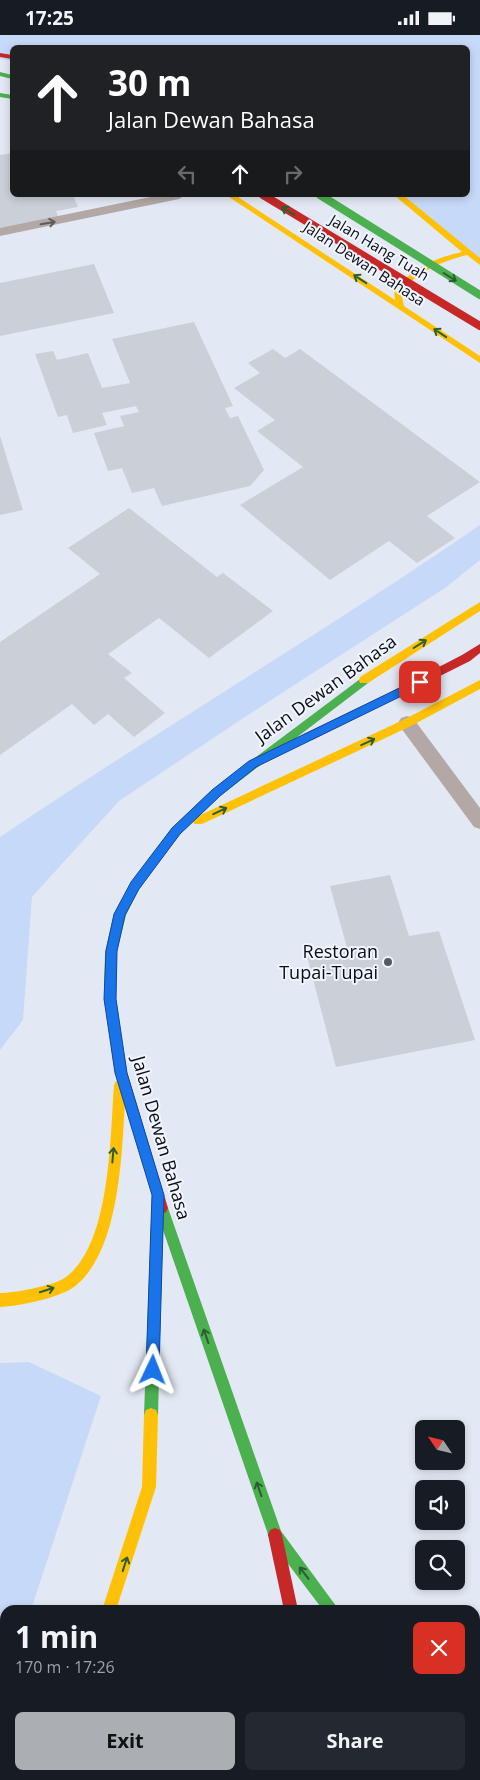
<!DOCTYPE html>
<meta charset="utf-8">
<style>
:root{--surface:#171b24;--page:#242831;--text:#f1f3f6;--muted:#9ea1a6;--accent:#abaeb3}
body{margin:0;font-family:"Open Sans",sans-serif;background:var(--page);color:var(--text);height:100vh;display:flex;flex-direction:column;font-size:19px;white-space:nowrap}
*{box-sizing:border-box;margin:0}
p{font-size:16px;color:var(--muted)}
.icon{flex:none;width:28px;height:28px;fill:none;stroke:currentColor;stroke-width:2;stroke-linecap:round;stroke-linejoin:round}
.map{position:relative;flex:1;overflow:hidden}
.side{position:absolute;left:0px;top:1570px;width:480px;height:175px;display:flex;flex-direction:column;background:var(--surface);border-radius:15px 15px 0 0;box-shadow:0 2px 8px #0003}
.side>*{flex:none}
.guide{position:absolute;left:10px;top:10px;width:460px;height:152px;border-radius:8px;box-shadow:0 2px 8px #0003;background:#202124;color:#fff;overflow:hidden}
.needle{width:32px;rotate:305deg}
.controls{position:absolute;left:415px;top:1385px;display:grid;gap:10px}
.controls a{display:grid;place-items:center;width:50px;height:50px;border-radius:8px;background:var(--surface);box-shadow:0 2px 8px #0003;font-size:25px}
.pin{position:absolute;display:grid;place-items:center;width:42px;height:42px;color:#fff;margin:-21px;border-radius:10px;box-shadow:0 2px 8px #0006}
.me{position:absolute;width:55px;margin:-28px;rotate:2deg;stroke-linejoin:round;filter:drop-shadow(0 0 4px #0008)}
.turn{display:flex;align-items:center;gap:18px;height:105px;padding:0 15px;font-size:22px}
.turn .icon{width:65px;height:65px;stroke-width:2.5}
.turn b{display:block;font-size:35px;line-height:42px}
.lanes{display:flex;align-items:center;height:48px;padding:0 15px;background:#0003;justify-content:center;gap:25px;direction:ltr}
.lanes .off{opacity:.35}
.round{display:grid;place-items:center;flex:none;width:52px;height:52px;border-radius:8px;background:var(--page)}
.summary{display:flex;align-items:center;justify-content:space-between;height:85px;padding:0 15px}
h1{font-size:30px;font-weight:700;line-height:38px}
.button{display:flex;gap:10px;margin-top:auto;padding:10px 15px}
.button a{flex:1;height:58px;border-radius:8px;background:var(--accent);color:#111;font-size:20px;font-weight:700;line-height:58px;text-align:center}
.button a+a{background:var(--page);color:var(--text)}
.status{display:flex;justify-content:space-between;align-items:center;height:35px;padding:0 25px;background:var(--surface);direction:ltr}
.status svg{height:14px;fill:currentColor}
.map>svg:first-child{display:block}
.green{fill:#c7d9f9}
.building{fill:#cacfd8}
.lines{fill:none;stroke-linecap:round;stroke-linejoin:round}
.lane{fill:#b3a8a5;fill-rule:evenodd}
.fast{fill:#4caf50;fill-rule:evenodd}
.slow{fill:#ffc107;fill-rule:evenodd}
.jam{fill:#c62828;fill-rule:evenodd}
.fast-bridge{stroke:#4caf50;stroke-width:8}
.jam-bridge{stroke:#c62828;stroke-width:8}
.oneway{stroke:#2b5e32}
.oneway2{stroke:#5e5a5c}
.route{fill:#1a73e8;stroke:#114b97}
.poi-dot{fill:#565a62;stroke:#f0f4fc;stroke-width:2}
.labels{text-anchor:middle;stroke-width:4;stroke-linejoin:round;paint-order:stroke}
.far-street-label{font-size:15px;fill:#0a0d13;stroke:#f0f4fc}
.street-label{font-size:18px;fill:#0a0d13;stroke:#f0f4fc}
.poi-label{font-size:18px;fill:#0a0d13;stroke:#f0f4fc;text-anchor:end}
</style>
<div class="status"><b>17:25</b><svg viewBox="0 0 49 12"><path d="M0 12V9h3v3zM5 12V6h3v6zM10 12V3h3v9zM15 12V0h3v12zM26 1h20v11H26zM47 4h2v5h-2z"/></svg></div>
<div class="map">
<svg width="480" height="1745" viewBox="0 0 480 1745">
<rect width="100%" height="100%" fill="#e3e9f4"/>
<path class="green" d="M 0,0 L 480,0 L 480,225 L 399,160 L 468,160 L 468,12 L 12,12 L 12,26 L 0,24 Z
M 480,490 L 480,525 L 445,553 L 251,678 L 119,766 L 32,862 L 23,985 L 0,1015 L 0,802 C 158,695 323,598 480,490 Z
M 29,1327 L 101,1361 L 31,1575 L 5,1575 L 5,1656 L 0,1671 L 0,1328 Z"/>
<path class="building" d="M 12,118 L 12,160 L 73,160 L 78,172 L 56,176 L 59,183 L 0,195 L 0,120 Z
M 94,229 L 114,278 L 0,301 L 0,248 Z
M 194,287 L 233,371 L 225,373 L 230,383 L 238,381 L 264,435 L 250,451 L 162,471 L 154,453 L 132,458 L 122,433 L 108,436 L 94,398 L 124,391 L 120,381 L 139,377 L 136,371 L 102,378 L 107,390 L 73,398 L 67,380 L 58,382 L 35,319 L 53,316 L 57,325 L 88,318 L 102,353 L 130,348 L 112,304 Z
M 273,314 L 285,323 L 300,314 L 480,447 L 427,481 L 455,503 L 417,528 L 389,506 L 330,545 L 240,470 L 303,432 L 257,396 L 275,385 L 234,353 L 260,338 L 248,328 Z
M 0,401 L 23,475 L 0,480 Z
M 129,473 L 217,542 L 223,538 L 273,576 L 209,623 L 159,583 L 108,619 L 132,638 L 124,643 L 165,678 L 134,702 L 108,679 L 94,690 L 72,669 L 0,720 L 0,607 L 100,539 L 68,513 Z
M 390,840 L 409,901 L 439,896 L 475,1005 L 336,1032 L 307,921 L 347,913 L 330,851 Z"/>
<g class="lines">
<path class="lane" d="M 160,160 L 185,160 L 179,164 L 0,201 L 0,193 Z
M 407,681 L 413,683 L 480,773 L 480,794 L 474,792 L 401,693 L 398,688 L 401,683 Z"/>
<path class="fast" d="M 0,37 L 12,40 L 12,44 L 0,41 Z
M 0,58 L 12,60 L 12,64 L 0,62 Z
M 364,641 L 369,645 L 368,648 L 220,761 L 180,799 L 139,854 L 126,880 L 117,917 L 116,964 L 123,1012 L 121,1016 L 117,1017 L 113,1016 L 104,964 L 105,917 L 114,879 L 131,848 L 172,793 L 212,755 Z
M 158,1154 L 162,1156 L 164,1168 L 168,1173 L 281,1496 L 339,1575 L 323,1575 L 270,1505 L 163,1195 L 158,1380 L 156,1385 L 151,1387 L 146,1385 L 144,1380 L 152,1160 L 154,1156 Z"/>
<path class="slow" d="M 226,160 L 235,160 L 395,265 L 394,255 C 413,233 434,223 462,217 L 394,160 L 403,160 L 480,223 L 480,230 L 467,220 C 440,227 419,236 401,257 L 404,271 L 480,321 L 480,328 Z
M 480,567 L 480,576 L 368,648 L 360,648 L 359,645 L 360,642 Z
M 480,645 L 480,654 L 411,691 L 202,789 L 194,789 L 193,786 L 194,783 L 403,685 Z
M 120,1044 L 124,1046 L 126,1050 C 122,1107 123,1215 74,1252 C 59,1263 19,1271 0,1272 L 0,1258 C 14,1258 51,1251 63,1244 C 111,1214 110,1101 114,1050 L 116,1046 Z
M 151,1373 L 156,1375 L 158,1380 L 156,1452 L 116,1575 L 102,1575 L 142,1452 L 144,1380 L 146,1375 Z
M 475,1725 L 480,1727 L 480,1745 L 471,1740 L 475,1740 Z
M 36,1740 L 52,1740 L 50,1745 L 34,1745 Z
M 318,1740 L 334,1740 L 335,1745 L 319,1745 Z"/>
<path class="jam" d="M 0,18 L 12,20 L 12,24 L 0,22 Z
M 480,609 L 480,618 L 470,626 L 312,705 L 304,705 L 303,702 L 304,699 L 385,660 L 462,620 Z
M 117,1007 L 121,1008 L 123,1012 L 127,1037 L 168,1173 L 166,1177 L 162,1179 L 158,1177 L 156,1173 L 115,1037 L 111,1012 L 113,1008 Z
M 275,1493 L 280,1495 L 282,1500 L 298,1575 L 284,1575 L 268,1500 L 270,1495 Z"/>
<path class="fast-bridge" d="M 320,160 L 480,260"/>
<path class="jam-bridge" d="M 263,160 L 480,291"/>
</g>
<defs><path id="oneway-shaft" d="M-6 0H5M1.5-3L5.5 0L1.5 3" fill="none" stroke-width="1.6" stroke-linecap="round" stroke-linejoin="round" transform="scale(1.25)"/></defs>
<g class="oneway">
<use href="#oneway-shaft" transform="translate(288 176) rotate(-149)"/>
<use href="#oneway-shaft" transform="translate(450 242) rotate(32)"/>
<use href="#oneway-shaft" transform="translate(360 244) rotate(-147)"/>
<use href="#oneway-shaft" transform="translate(440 298) rotate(-146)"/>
<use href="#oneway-shaft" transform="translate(420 609) rotate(-32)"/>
<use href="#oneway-shaft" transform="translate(368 707) rotate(-25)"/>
<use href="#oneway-shaft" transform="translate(220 776) rotate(-25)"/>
<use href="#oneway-shaft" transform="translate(113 1120) rotate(-85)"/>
<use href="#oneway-shaft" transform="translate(47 1255) rotate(-18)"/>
<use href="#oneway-shaft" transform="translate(206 1301) rotate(-109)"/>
<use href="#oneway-shaft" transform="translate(259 1454) rotate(-109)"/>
<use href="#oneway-shaft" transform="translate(125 1529) rotate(-72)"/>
<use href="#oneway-shaft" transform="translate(304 1538) rotate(-128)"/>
</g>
<use class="oneway2" href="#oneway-shaft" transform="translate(48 188) rotate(-10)"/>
<path class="route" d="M 420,643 L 425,647 L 424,650 L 256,732 L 220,761 L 180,799 L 139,854 L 125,880 L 117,916 L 116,964 L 127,1038 L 164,1160 L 159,1335 L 157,1340 L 153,1342 L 148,1340 L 146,1335 L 152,1160 L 115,1038 L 104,964 L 106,916 L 114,879 L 131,847 L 172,793 L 212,755 L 249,726 Z"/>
<circle class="poi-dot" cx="388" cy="927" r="5"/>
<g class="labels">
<g class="far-street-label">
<text transform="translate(379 213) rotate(31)" y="5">Jalan Hang Tuah</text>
<text transform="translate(364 229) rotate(33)" y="5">Jalan Dewan Bahasa</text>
</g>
<g class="street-label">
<text transform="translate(326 654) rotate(-36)" y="6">Jalan Dewan Bahasa</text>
<text transform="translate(161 1103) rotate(74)" y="6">Jalan Dewan Bahasa</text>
</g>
<g class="poi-label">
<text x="378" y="923">Restoran<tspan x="378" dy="21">Tupai-Tupai</tspan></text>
</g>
</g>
</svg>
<div class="controls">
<a><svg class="needle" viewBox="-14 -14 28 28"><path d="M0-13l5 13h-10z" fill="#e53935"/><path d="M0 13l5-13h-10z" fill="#9ea1a6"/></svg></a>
<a><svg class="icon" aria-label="sound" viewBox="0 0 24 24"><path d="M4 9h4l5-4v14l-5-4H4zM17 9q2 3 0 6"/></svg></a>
<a><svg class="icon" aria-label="search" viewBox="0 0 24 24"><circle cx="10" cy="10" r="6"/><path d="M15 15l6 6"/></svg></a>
</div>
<div class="pin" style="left:420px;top:647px;background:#d93025"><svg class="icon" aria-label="arrive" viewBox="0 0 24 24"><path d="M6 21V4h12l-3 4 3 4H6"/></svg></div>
<svg class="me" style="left:153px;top:1335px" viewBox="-20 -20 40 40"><path d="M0-17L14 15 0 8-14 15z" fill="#1a73e8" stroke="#fff" stroke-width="4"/></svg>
<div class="guide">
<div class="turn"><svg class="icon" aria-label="ahead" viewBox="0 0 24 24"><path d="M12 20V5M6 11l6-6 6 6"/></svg><div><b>30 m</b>Jalan Dewan Bahasa</div></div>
<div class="lanes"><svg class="icon off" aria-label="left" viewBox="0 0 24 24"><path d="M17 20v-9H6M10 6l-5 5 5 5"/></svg><svg class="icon" aria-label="ahead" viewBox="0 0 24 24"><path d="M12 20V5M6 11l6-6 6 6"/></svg><svg class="icon off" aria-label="right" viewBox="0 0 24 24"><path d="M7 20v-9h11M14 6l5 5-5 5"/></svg></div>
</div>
<section class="side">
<div class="summary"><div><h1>1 min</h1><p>170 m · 17:26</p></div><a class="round" style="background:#d93025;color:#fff"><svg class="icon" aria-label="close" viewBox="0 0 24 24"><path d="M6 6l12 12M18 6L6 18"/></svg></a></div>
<div class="button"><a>Exit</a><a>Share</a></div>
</section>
</div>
